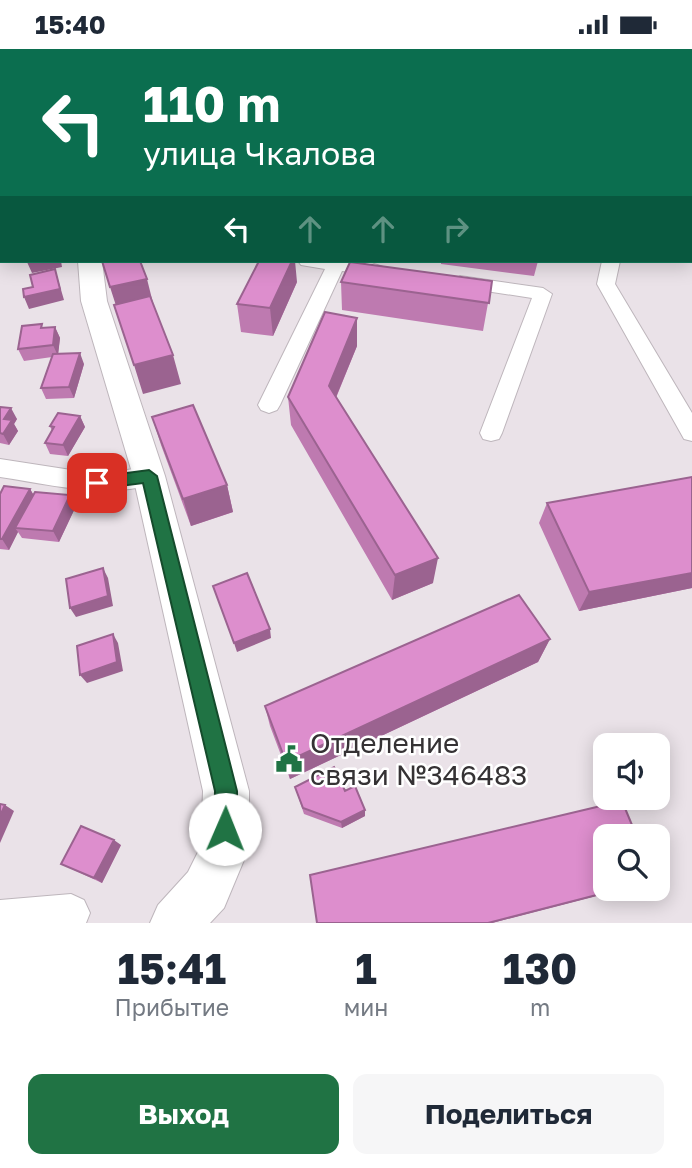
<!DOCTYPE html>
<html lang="ru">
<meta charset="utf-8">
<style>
:root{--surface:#fff;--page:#f6f6f7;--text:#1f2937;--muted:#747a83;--accent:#207344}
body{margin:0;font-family:"Golos Text",sans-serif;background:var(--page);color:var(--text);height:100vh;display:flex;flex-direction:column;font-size:26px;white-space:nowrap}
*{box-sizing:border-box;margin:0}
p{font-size:23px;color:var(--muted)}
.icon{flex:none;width:38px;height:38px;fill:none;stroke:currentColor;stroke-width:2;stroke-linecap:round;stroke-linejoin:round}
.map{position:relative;height:874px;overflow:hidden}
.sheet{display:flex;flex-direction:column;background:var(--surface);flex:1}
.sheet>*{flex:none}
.hud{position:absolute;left:0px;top:0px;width:693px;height:214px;box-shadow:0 4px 18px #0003;background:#0b6e4f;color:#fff;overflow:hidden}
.fabs{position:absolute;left:593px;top:684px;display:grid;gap:14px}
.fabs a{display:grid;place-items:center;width:77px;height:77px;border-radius:14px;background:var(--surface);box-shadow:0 4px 18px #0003;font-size:35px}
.pin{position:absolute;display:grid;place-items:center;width:60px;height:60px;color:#fff;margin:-30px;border-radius:14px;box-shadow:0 4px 10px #0006}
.me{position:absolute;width:77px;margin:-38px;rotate:1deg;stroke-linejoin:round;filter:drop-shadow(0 0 5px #0008)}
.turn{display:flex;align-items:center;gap:24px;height:147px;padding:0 28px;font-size:32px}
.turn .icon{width:91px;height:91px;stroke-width:2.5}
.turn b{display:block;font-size:49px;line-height:60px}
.lanes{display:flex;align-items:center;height:66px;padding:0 28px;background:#0003;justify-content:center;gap:35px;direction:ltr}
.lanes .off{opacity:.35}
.eta{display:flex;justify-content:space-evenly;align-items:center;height:119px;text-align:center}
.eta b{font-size:42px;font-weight:700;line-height:49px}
.cta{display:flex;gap:14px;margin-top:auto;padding:14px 28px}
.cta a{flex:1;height:80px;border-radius:14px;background:var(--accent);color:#fff;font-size:28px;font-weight:700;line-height:80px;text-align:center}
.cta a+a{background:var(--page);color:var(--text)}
.status{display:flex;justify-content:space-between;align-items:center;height:49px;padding:0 35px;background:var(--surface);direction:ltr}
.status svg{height:19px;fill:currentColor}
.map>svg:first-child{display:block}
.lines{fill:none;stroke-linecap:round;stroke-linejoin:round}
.minor-casing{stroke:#beb6bc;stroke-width:2}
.secondary-casing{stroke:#beb6bc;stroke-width:2}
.minor{fill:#fff;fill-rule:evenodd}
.secondary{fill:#fff;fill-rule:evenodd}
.wall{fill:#be7ab0}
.shaded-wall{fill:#9b6390}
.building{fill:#dd8ecd;stroke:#9b6390;stroke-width:2}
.route{fill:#207344;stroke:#154b2c;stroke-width:2}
.labels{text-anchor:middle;stroke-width:5;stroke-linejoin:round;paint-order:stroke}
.near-poi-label{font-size:28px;fill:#353234;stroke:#fff;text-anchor:start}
</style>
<div class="status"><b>15:40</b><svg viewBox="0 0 49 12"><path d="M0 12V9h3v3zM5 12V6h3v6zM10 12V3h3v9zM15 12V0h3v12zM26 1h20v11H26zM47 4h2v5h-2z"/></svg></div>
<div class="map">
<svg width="692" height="874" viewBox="0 0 692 874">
<rect width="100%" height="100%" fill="#eae2e8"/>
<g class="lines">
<defs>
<path id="minor" d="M 424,0 L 436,0 L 436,2 L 424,2 Z
M 495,0 L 508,0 L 493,2 Z
M 0,3 L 2,3 L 2,9 L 0,9 Z
M 691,41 L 692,41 L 692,49 L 691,49 Z
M 0,166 L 2,166 L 2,176 L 0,176 Z
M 298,212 C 317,211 376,208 388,222 L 379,227 L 342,222 L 280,356 L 277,361 L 269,364 L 261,361 L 258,356 L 325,220 L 301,216 Z
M 602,212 L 620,212 L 615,235 L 692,364 L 692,392 L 684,390 L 597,235 Z
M 460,227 L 543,239 L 552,245 L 502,384 L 499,390 L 491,392 L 483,390 L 480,384 L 532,249 L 453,237 L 451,233 Z
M 0,410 L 97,425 L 149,418 L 158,420 L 161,427 L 158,434 C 105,450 53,436 0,428 Z
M 71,845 L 84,851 L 90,864 L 86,874 L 0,874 L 0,851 Z"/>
<path id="secondary" d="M 78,212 L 102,212 L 107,252 L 165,427 L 249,742 L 249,799 L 224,859 L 210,874 L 150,874 L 158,856 L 188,823 L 201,797 L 203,742 L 133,427 L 81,252 Z"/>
</defs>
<use href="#minor" class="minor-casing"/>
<use href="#secondary" class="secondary-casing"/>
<use href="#minor" class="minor"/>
<use href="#secondary" class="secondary"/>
</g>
<path class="wall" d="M 48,0 L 122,0 L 122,1 L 151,1 L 152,2 L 55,2 L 54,1 Z
M 257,0 L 307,0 L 306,2 L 255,2 Z
M 377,0 L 406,0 L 406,2 L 377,2 Z
M 504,0 L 591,0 L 591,2 L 504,2 Z
M 441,212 L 538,212 L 534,227 L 441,215 Z
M 492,232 L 483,282 L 342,261 L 341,233 Z
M 297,233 L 273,287 L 241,283 L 237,255 Z
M 357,269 L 357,297 L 336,349 L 433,534 L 392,551 L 291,376 L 288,348 Z
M 55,278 L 60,289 L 58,304 L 84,315 L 74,349 L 46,350 L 41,339 L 52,308 L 24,312 L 18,300 L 44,279 Z
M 0,358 L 17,370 L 14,375 L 18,382 L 9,396 L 0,394 Z
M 80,367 L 85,378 L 68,407 L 50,405 L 45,394 L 52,382 L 50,377 Z
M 152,368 L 227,436 L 233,463 L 191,477 L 161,396 Z
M 692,428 L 692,539 L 579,562 L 539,474 L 547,454 Z
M 30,440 L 33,445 L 76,457 L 59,493 L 22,489 L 18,483 L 9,501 L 0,500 L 0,445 Z
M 550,590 L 538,613 L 290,730 L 270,677 L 265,657 Z
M 295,738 L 345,742 L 365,767 L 342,779 L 304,765 Z
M 121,796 L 102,834 L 61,815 Z"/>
<path class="shaded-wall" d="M 279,0 L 292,0 L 292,2 L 277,2 Z
M 2,135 L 2,150 L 0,152 L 0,136 Z
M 2,175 L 2,192 L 0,188 L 0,179 Z
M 33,212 L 61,212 L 62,218 L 32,224 L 27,213 Z
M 292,212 L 295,212 L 297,233 L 273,287 L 270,259 Z
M 55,220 L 64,251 L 29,260 L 24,248 Z
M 147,230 L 154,258 L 119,266 L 110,238 Z
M 357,269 L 357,297 L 329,365 L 329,337 Z
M 55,278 L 60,289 L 58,307 L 53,296 Z
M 80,304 L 84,315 L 74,349 L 69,338 Z
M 173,306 L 181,335 L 143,345 L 134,316 Z
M 11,359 L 17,370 L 14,375 L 18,382 L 9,396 L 3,385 L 4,370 Z
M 80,367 L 85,378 L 68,407 L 63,396 Z
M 227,436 L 233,463 L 191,477 L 183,450 Z
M 30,440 L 36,450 L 15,479 L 18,483 L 9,501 L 2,490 Z
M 70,446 L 76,457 L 59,493 L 53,482 Z
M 438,509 L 433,534 L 392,551 L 395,526 Z
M 103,519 L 108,529 L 113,557 L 76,568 L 70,559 Z
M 692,524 L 692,539 L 579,562 L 589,543 Z
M 270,580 L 271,589 L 237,603 L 234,594 Z
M 113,585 L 118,594 L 123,622 L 87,634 L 80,626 Z
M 550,590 L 538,613 L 290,730 L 286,713 Z
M 5,756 L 14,762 L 0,794 L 0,767 Z
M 365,761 L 365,767 L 342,779 L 341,773 Z
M 114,791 L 121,796 L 102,834 L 94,829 Z
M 620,840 L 623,840 L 492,874 L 488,874 Z"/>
<path class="building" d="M 123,0 L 134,0 L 131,2 L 121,2 Z
M 137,0 L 146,0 L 151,1 L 150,2 L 135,2 Z
M 157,0 L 160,0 L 170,1 L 155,2 Z
M 178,0 L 196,0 L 194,2 L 175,2 Z
M 226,0 L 242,0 L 240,2 L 224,2 Z
M 257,0 L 279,0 L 277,2 L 255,2 Z
M 438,0 L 469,0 L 468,2 L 437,2 Z
M 603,0 L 633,0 L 640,2 L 606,2 L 602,1 Z
M 102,212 L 140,212 L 147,230 L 110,238 Z
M 259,212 L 292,212 L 270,259 L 237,255 Z
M 350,213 L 492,232 L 489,254 L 341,233 Z
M 55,220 L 60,240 L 24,248 L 23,240 L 33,238 L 30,226 Z
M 150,247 L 173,306 L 134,316 L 114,256 Z
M 325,263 L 357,269 L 329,337 L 438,509 L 395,526 L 288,348 Z
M 42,275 L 41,279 L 55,278 L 53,296 L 18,300 L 22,277 Z
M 80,304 L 69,338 L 41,339 L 53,305 Z
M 193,356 L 227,436 L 183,450 L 152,368 Z
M 0,358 L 11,359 L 4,370 L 12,371 L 3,385 L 0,384 Z
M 58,364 L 80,367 L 63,396 L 45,394 L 54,378 L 50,377 Z
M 692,428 L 692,524 L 589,543 L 547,454 Z
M 4,437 L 30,440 L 2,490 L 0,490 L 0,445 Z
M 35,443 L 70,446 L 53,482 L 15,479 Z
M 103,519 L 108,547 L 70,559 L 66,530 Z
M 247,524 L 270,580 L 234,594 L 213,537 Z
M 519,546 L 550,590 L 286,713 L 265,657 Z
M 113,585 L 117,613 L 80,626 L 77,597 Z
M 334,718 L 345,742 L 355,737 L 365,761 L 341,773 L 303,759 L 295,738 Z
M 622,752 L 637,788 L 606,788 L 606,840 L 620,840 L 488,874 L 317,874 L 310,826 Z
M 0,755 L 5,756 L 0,767 Z
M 81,777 L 114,791 L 94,829 L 61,815 Z"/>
<path class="route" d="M 149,421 L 157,427 L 237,742 L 237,780 L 233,788 L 225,791 L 217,788 L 214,780 L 215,742 L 143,434 L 97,440 L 89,434 L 97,428 Z"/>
<defs>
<symbol id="civic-bare" viewBox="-9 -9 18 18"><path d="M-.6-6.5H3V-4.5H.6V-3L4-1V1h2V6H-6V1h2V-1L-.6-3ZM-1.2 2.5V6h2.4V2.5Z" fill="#207344" stroke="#fff" stroke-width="2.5" paint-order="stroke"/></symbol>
</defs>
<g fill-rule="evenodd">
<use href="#civic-bare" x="270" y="691" width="38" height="38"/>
</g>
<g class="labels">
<g class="near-poi-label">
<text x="310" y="704">Отделение<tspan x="310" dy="32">связи №346483</tspan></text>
</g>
</g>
</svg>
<div class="fabs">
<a><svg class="icon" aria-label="sound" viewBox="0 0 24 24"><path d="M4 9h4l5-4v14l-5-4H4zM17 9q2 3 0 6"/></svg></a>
<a><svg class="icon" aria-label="search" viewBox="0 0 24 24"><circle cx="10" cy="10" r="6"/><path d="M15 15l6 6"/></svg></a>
</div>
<div class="pin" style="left:97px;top:434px;background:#d93025"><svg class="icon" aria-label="arrive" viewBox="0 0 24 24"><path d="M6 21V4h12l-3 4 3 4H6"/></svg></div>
<svg class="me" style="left:225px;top:780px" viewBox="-20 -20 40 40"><circle r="19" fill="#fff"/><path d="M0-13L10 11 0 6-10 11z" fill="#207344"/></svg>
<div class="hud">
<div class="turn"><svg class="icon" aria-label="left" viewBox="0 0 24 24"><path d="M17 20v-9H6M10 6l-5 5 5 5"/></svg><div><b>110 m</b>улица Чкалова</div></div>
<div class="lanes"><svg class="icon" aria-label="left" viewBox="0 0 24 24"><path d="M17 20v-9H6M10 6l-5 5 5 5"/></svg><svg class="icon off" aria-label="ahead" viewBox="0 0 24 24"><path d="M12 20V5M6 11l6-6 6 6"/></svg><svg class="icon off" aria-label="ahead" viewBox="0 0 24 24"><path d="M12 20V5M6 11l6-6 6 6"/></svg><svg class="icon off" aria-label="right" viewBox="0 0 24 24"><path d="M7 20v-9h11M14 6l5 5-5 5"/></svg></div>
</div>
</div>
<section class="sheet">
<div class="eta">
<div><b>15:41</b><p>Прибытие</p></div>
<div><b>1</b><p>мин</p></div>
<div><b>130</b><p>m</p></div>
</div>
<div class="cta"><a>Выход</a><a>Поделиться</a></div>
</section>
